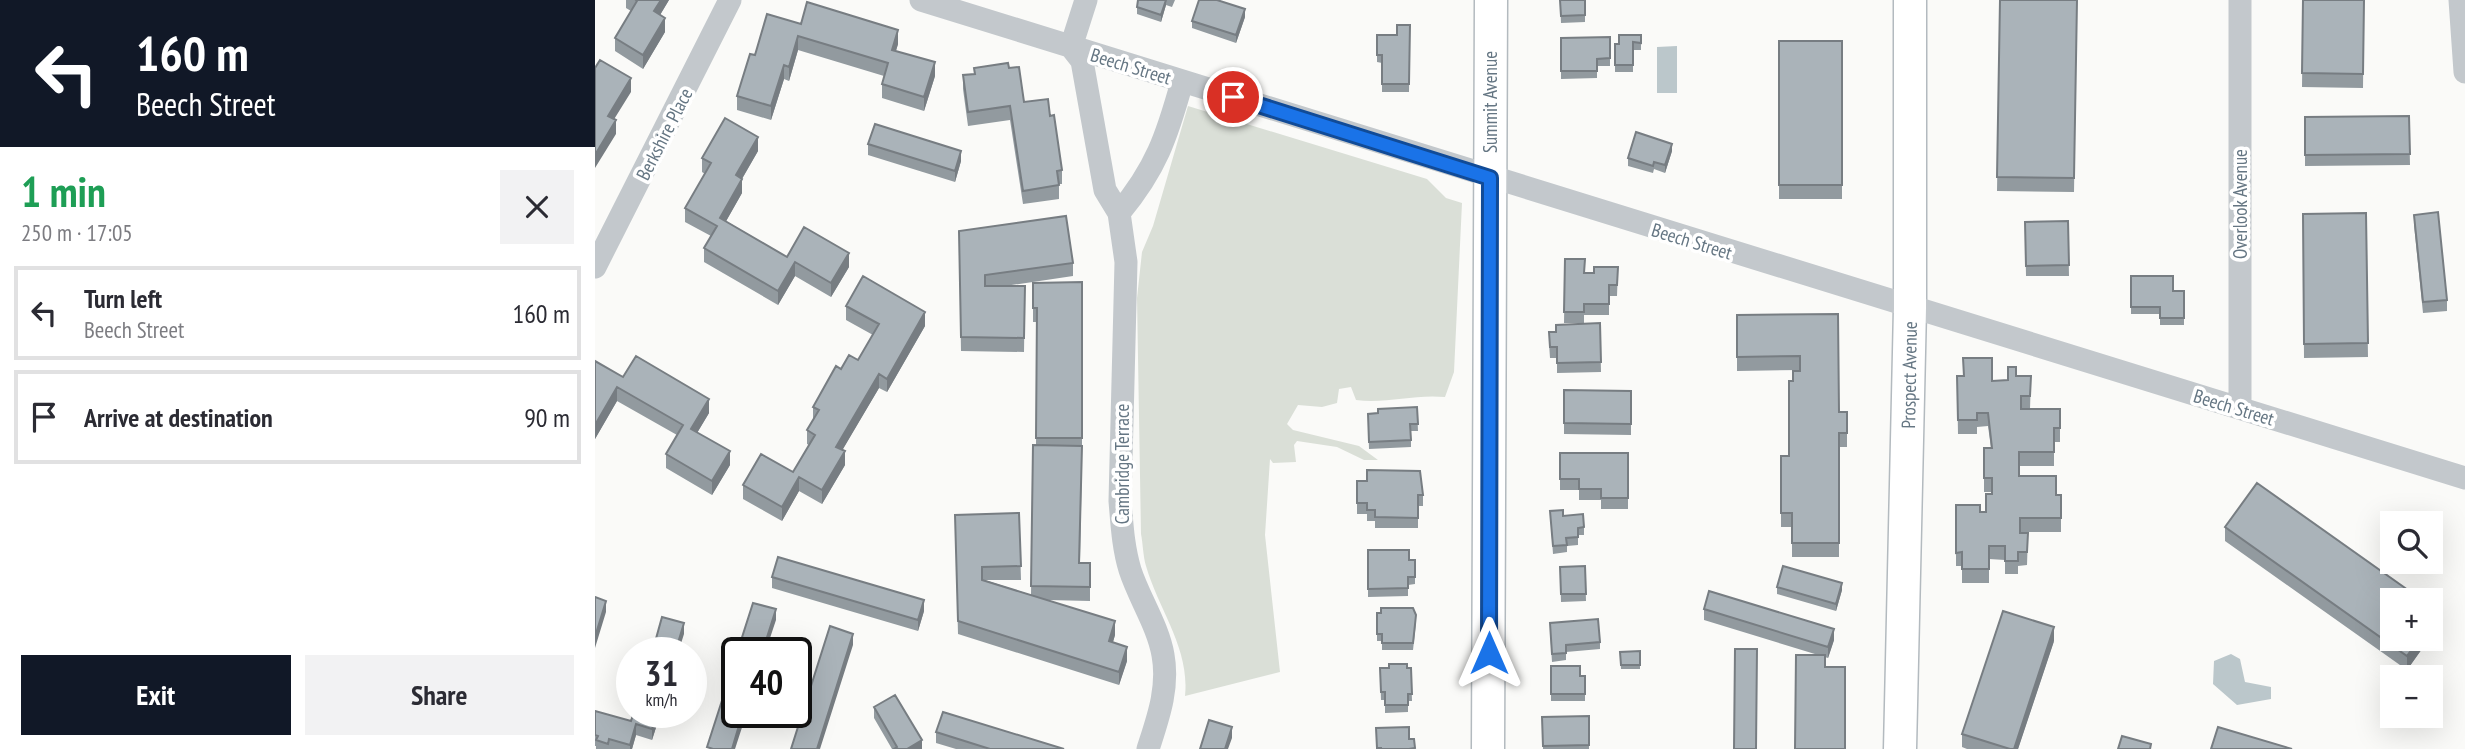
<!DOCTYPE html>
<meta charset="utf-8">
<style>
:root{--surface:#fff;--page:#f2f2f3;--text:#2b2b33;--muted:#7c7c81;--line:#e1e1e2;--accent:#111827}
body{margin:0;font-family:"PT Sans Narrow",sans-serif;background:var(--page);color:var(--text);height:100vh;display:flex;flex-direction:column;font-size:26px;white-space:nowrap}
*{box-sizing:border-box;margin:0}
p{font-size:23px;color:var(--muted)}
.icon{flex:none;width:38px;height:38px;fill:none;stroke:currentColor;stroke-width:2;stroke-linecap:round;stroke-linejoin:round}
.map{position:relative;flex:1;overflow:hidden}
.side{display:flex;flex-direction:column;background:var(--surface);width:595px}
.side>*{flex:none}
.top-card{background:#111827;color:#fff;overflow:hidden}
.controls{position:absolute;left:1785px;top:511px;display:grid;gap:14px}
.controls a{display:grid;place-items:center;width:63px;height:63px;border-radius:0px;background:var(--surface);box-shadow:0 7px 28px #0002;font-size:35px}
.speed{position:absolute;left:21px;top:637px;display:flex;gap:14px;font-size:35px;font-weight:700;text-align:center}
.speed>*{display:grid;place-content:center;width:91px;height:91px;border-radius:50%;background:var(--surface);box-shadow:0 7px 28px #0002;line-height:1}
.speed small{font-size:18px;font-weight:400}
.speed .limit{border:4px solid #111;border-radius:10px;background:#fff;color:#111}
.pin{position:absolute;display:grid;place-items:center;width:60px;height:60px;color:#fff;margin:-30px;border:4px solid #fff;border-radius:50%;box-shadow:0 2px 7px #0007}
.me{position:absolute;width:77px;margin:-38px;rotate:0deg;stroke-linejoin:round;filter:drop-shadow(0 0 5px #0008)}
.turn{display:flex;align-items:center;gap:24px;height:147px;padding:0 21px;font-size:32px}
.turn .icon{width:91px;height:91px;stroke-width:2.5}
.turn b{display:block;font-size:49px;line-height:60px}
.round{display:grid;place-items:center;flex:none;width:74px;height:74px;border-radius:0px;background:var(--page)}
.headline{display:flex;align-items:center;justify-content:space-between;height:119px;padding:0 21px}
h1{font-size:42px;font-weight:700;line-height:52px;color:#1e9e55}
.cta{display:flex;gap:14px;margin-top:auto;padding:14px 21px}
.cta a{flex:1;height:80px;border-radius:0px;background:var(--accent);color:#fff;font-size:28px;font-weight:700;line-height:80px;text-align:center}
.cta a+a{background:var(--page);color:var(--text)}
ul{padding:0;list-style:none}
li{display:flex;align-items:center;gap:21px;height:94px;margin:0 14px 10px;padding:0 7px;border:4px solid var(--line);border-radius:0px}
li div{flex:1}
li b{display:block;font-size:26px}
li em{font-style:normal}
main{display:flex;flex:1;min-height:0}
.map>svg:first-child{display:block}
.green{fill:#dadfd7}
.water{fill:#bbc7cb}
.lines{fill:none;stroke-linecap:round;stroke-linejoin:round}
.secondary-casing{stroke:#b3babf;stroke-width:35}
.street{stroke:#c3c8cc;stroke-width:23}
.secondary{stroke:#fff;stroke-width:32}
.wall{fill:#929a9f}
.shaded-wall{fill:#777d82}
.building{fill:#aab3b9;stroke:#777d82;stroke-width:2}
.route-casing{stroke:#114b97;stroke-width:18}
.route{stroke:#1a73e8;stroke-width:12}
.labels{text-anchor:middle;stroke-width:7;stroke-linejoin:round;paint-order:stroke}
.street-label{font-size:19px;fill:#657683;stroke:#fff}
</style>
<main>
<section class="side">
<div class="top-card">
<div class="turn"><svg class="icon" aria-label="left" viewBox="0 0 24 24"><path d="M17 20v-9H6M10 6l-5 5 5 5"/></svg><div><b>160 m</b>Beech Street</div></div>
</div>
<div class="headline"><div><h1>1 min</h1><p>250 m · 17:05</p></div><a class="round"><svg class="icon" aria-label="close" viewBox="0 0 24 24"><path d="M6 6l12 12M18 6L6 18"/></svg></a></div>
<ul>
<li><svg class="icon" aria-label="left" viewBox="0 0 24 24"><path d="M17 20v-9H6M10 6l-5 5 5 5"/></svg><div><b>Turn left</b><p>Beech Street</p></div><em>160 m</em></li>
<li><svg class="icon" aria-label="arrive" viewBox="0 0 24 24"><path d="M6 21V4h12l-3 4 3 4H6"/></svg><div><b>Arrive at destination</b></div><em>90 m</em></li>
</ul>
<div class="cta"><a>Exit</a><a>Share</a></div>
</section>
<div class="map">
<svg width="1870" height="749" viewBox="0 0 1870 749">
<rect width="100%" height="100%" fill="#fafaf8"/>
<path class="green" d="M 593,106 L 832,179 L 851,198 L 867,203 L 859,372 L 850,397 C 819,394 791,404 761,400 L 756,387 L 744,389 L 742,403 L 727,407 L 703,405 L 692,424 L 698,430 L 764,446 L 783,460 L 769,460 L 742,447 L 702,441 L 699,445 L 701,462 L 678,463 L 675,459 L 670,535 L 685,672 L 590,696 C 595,648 564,611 551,566 C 548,556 548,544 546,534 L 542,298 L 547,252 L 558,226 Z"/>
<path class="water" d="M 1082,46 L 1082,93 L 1062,93 L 1062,47 Z
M 1636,654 L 1645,659 L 1650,682 L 1676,687 L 1676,699 L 1642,705 L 1618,684 L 1619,661 Z"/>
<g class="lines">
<defs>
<path id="secondary" d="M 893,749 L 896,0
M 1305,749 L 1315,308 L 1315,0"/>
</defs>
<use href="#secondary" class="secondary-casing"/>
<path class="street" d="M 326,0 L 1870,478
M 491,0 L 476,47 L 487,61 L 510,190 L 524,213 L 531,262 L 525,501 C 527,524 528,547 535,570 C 544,598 563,626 568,655 C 574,688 563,718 553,749
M 1865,0 L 1870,72
M 524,213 C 561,169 572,136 587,82
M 0,267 L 135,0
M 1645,408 L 1645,0"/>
<use href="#secondary" class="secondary"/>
</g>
<path class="wall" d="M 31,0 L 74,0 L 65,15 L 70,32 L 48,69 L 20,51 L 20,38 L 36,11 L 31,8 Z
M 543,0 L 580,0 L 577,7 L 571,5 L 566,22 L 542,14 L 542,7 Z
M 965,0 L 990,0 L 990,22 L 966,23 Z
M 1405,0 L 1482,0 L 1479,192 L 1402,191 Z
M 1708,0 L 1769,0 L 1768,88 L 1707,87 Z
M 650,17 L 641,43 L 597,28 L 597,21 Z
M 206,24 L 303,44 L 301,51 L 340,76 L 329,111 L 287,98 L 287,84 L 289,76 L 203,50 L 194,81 L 189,79 L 176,120 L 142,110 L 142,96 L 160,55 Z
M 815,25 L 814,92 L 787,92 L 787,63 L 782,62 L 782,35 L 802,35 Z
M 1046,35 L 1046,50 L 1038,50 L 1038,72 L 1020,72 L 1020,44 L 1024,44 Z
M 1015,37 L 1015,66 L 1002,66 L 1002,78 L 966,79 L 966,38 Z
M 1184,41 L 1247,41 L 1247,199 L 1184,199 Z
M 379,68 L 414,68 L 429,102 L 455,116 L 467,170 L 467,184 L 464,184 L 464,199 L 428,204 L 415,120 L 373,126 L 368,89 L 368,75 L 379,74 Z
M 1814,116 L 1815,165 L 1710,166 L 1710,117 Z
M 273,144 L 366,161 L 360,182 L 273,155 Z
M 163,151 L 147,179 L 147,193 L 131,221 L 192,257 L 254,267 L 236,297 L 200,276 L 183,305 L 109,262 L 109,248 L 116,236 L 90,222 L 90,208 L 110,174 L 107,172 L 107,158 Z
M 1077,151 L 1070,173 L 1059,169 L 1058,173 L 1033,166 L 1033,158 Z
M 1771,213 L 1773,357 L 1709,358 L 1708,214 Z
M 1819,215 L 1852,300 L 1852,311 L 1828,313 L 1819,225 Z
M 1473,221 L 1474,276 L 1431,276 L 1430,222 Z
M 364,231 L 478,263 L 478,276 L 410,286 L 430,286 L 429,352 L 366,351 Z
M 970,259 L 990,273 L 999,273 L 1023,267 L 1022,296 L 1014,296 L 1014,315 L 989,315 L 989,323 L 969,323 Z
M 1536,276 L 1578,291 L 1589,291 L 1589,325 L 1565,325 L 1565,314 L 1536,314 Z
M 487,282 L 487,460 L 485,563 L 495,563 L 495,601 L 452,600 L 520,635 L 518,642 L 532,661 L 524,685 L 363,634 L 360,515 L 424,513 L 426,580 L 390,580 L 436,595 L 438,445 L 441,445 L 442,322 L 438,322 L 438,283 Z
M 251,306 L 330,326 L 292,392 L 284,388 L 247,450 L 250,465 L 227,504 L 204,491 L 187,521 L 148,499 L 148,485 L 198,472 L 214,445 L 212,444 L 212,430 L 218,421 L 218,407 L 246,369 L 263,360 L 278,335 L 251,320 Z
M 1243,314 L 1244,412 L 1252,412 L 1252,447 L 1244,447 L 1244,557 L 1197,557 L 1197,527 L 1186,527 L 1186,456 L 1194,456 L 1198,381 L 1205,370 L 1142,371 L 1142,315 Z
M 1005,323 L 1006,372 L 962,373 L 962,358 L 955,358 L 954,343 L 961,332 Z
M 0,361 L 28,377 L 114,413 L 102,433 L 135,465 L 117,495 L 71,468 L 71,454 L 82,435 L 22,401 L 0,439 Z
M 1362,376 L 1397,381 L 1413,380 L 1421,376 L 1436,376 L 1435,409 L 1465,409 L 1465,442 L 1459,442 L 1459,466 L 1424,466 L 1424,476 L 1461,495 L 1466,495 L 1466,532 L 1425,532 L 1433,533 L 1432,565 L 1423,566 L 1423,574 L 1410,574 L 1410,560 L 1394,559 L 1394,583 L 1367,583 L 1367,566 L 1361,566 L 1361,505 L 1385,512 L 1391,512 L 1397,494 L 1397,492 L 1389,492 L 1389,448 L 1396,448 L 1393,426 L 1382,427 L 1382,434 L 1363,434 Z
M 969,390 L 1036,391 L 1036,435 L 969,434 Z
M 822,407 L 823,431 L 816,431 L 816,447 L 774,449 L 773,414 L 783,413 Z
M 965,453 L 1033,453 L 1033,509 L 1006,509 L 1006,500 L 984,500 L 984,490 L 965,490 Z
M 762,481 L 828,495 L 828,506 L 823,506 L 823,528 L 780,528 L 780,521 L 772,521 L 772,514 L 762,514 Z
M 955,511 L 968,516 L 989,527 L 989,535 L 983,535 L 983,545 L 972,546 L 972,552 L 958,554 Z
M 1630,527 L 1834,639 L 1812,670 L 1630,541 Z
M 773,550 L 814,560 L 820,560 L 820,584 L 813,585 L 813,596 L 773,597 Z
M 990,566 L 991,601 L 966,602 L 965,567 Z
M 177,577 L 329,611 L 323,631 L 177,588 Z
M 1182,587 L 1247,590 L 1241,611 L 1182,594 Z
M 1109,609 L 1239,640 L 1233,658 L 1109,620 Z
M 782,613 L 821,623 L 818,650 L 787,650 L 787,641 L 782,641 Z
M 955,630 L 1005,642 L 1005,649 L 971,652 L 971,660 L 957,662 Z
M 1459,641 L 1423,749 L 1372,749 L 1367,747 L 1367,734 Z
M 1045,651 L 1045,669 L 1026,669 L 1025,652 Z
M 956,666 L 985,676 L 990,676 L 990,701 L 956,701 Z
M 785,668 L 816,668 L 817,701 L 813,701 L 813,712 L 790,713 L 790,700 L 786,700 Z
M 279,707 L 327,749 L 297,749 L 279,718 Z
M 0,711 L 36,721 L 66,712 L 57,740 L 41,735 L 37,749 L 1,749 L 1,746 L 0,746 Z
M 994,716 L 994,749 L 948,749 L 947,717 Z
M 341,732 L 469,749 L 361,749 L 341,743 Z"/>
<path class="shaded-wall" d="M 66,0 L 74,0 L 59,25 L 59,11 Z
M 571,0 L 571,5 L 566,22 L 566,15 Z
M 650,9 L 650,17 L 641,43 L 641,35 Z
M 70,18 L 70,32 L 48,69 L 48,55 Z
M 303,30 L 303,44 L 297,63 L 297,50 Z
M 203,36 L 203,50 L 194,81 L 194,67 Z
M 340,62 L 340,76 L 329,111 L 329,97 Z
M 189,65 L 189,79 L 176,120 L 176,106 Z
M 36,78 L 36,92 L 13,129 L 13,116 Z
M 21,120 L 21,134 L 0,168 L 0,155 Z
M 163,137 L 163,151 L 141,189 L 141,175 Z
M 1077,144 L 1077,151 L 1070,173 L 1070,165 Z
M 366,151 L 366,161 L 360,182 L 360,171 Z
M 147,179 L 147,193 L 125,232 L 125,218 Z
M 254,253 L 254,267 L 236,297 L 236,283 Z
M 200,262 L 200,276 L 183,305 L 183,291 Z
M 330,312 L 330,326 L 292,392 L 292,379 Z
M 284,374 L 284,388 L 241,461 L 241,447 Z
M 22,387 L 22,401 L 0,439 L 0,425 Z
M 114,399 L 114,413 L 96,443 L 96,429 Z
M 135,451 L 135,465 L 117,495 L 117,481 Z
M 250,451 L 250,465 L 227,504 L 227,490 Z
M 204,477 L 204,491 L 187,521 L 187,507 Z
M 1247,583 L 1247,590 L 1241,611 L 1241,604 Z
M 329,600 L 329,611 L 323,631 L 323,620 Z
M 11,601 L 11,612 L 0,648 L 0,637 Z
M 181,609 L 181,620 L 170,653 L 167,653 Z
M 1844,612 L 1844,626 L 1836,637 L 1836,623 Z
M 520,621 L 520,635 L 514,655 L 514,641 Z
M 89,623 L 89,634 L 83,653 L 80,653 Z
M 1459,627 L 1459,641 L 1423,749 L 1419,749 Z
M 1239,629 L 1239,640 L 1233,658 L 1233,647 Z
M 258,634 L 258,645 L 225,749 L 222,749 Z
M 1824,639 L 1834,639 L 1812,670 L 1812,656 Z
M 532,647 L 532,661 L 524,685 L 524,672 Z
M 63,712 L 66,712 L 57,740 L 57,729 Z
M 148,712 L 152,712 L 140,749 L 137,749 Z
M 41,724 L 41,735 L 37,749 L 35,749 L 35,745 Z
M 637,727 L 637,738 L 633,749 L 630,749 Z
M 327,740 L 327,749 L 312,749 Z"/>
<path class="building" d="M 41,0 L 66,0 L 59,11 L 70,18 L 48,55 L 20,38 L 42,1 Z
M 543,0 L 571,0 L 566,15 L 542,7 Z
M 604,0 L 622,0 L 650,9 L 641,35 L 597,21 Z
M 965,0 L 990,0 L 990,15 L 966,16 Z
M 1405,0 L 1482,0 L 1479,178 L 1402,177 Z
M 1708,0 L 1769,0 L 1768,74 L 1707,73 Z
M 212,2 L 303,30 L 297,50 L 340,62 L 329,97 L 287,84 L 293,63 L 203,36 L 194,67 L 189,65 L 176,106 L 142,96 L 155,54 L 160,55 L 172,14 L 206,24 Z
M 802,25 L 815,25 L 814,84 L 787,84 L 787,55 L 782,55 L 782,35 L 802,35 Z
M 1024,35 L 1046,35 L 1046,43 L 1038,42 L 1038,65 L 1020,65 L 1020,44 L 1024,44 Z
M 1015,37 L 1015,58 L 1002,59 L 1002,71 L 966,71 L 966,38 Z
M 1184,41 L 1247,41 L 1247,185 L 1184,185 Z
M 5,60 L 36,78 L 13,116 L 21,120 L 0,155 L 0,68 Z
M 413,63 L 414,68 L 424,67 L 429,102 L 453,99 L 455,116 L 459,115 L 467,170 L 462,171 L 464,185 L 428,191 L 415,106 L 373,112 L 368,75 L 380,74 L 379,68 Z
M 1814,116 L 1815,154 L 1710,155 L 1710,117 Z
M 130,118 L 163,137 L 141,175 L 147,179 L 125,218 L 192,257 L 209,227 L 254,253 L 236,283 L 200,262 L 183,291 L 109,248 L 122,226 L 90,208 L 116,163 L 107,158 Z
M 280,124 L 366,151 L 360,171 L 273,144 Z
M 1041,132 L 1077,144 L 1070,165 L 1059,162 L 1058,166 L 1033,158 Z
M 1843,212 L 1852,300 L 1828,302 L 1819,215 Z
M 1771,213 L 1773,343 L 1709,344 L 1708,214 Z
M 471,216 L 478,263 L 390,275 L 390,286 L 430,286 L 429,338 L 366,337 L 364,231 Z
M 1473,221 L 1474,265 L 1431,266 L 1430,222 Z
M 970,259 L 990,259 L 989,273 L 999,273 L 999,267 L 1023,267 L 1022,285 L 1014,285 L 1014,304 L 989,304 L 989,312 L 969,312 Z
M 268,276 L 330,312 L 292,379 L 284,374 L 241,447 L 250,451 L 227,490 L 204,477 L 187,507 L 148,485 L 166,454 L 198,472 L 220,435 L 212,430 L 224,410 L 218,407 L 241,366 L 246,369 L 254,355 L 263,360 L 284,324 L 251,306 Z
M 1536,276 L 1578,276 L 1578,291 L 1589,291 L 1589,318 L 1565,318 L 1565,307 L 1536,307 Z
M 487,282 L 487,438 L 441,438 L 442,308 L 438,308 L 438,283 Z
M 1243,314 L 1244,412 L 1252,412 L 1252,433 L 1244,433 L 1244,543 L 1197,543 L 1197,513 L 1186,513 L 1186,456 L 1194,456 L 1194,381 L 1198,381 L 1198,371 L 1205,371 L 1205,356 L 1142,357 L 1142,315 Z
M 1005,323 L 1006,362 L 962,363 L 962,347 L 955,347 L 954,332 L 961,332 L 961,325 Z
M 41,356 L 114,399 L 96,429 L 135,451 L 117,481 L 71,454 L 88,425 L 22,387 L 0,425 L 0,361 L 28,377 Z
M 1368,358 L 1397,358 L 1397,381 L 1413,380 L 1413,367 L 1421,367 L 1421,376 L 1436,376 L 1435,396 L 1426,396 L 1426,409 L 1465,409 L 1465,428 L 1459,428 L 1459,452 L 1424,452 L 1424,476 L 1461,476 L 1461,495 L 1466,495 L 1466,518 L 1425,518 L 1425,533 L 1433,533 L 1432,552 L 1423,552 L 1423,561 L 1410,561 L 1410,546 L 1394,546 L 1394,569 L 1367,569 L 1367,552 L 1361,553 L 1361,505 L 1385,505 L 1385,512 L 1391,512 L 1391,494 L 1397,494 L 1397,478 L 1389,478 L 1389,448 L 1397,448 L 1393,413 L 1382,413 L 1382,420 L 1363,420 L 1362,376 L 1369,376 Z
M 969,390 L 1036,391 L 1036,424 L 969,423 Z
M 822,407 L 823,424 L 815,424 L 816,440 L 774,442 L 773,414 L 783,413 L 783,409 Z
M 438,445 L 487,446 L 484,563 L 495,563 L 495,587 L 436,586 Z
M 965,453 L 1033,453 L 1033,498 L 1006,498 L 1006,489 L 984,489 L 984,479 L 965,479 Z
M 772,470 L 825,471 L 828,495 L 823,495 L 823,518 L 780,517 L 780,510 L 772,510 L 772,503 L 762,503 L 762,481 L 772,481 Z
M 1662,483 L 1827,600 L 1797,600 L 1797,639 L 1824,639 L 1812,656 L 1630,527 Z
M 968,510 L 968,516 L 988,514 L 989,527 L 983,528 L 983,537 L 971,538 L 972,545 L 958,546 L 955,511 Z
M 424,513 L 426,566 L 387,567 L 387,580 L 520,621 L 514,641 L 532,647 L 524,672 L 363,621 L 360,515 Z
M 773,550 L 814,550 L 814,560 L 820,560 L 820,577 L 813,577 L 813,588 L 773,589 Z
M 183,557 L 329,600 L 323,620 L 177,577 Z
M 990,566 L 991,594 L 966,594 L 965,567 Z
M 1188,566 L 1247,583 L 1241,604 L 1182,587 Z
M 1114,591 L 1239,629 L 1233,647 L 1109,609 Z
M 0,597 L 11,601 L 0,637 Z
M 158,603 L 181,609 L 167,653 L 142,653 Z
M 1836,606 L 1844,612 L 1836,623 Z
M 786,608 L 818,608 L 821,615 L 818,643 L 787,643 L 787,634 L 782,634 L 782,613 L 786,613 Z
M 1408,611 L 1459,627 L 1419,749 L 1415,749 L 1367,734 Z
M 67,617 L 89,623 L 80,653 L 57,653 Z
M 1003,619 L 1005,642 L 971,645 L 971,653 L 957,654 L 955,623 Z
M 235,626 L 258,634 L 222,749 L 196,749 Z
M 1140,649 L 1162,649 L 1161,749 L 1139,749 Z
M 1045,651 L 1045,665 L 1026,665 L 1025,652 Z
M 142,654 L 142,712 L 148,712 L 137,749 L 118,749 L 112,747 Z
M 1201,655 L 1230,655 L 1230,667 L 1250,667 L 1250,749 L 1200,749 Z
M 794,664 L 812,664 L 812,668 L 816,668 L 817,694 L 813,694 L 813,705 L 790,705 L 790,692 L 786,692 L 785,668 L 794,668 Z
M 956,666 L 985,666 L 985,676 L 990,676 L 990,694 L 956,694 Z
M 300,695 L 327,740 L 312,749 L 299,749 L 302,747 L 279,707 Z
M 0,711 L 36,721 L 39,712 L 63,712 L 57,729 L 41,724 L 35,745 L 14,739 L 13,744 L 1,740 L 3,736 L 0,735 Z
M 348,712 L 469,749 L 395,749 L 341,732 Z
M 994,716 L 994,745 L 948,746 L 947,717 Z
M 614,720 L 637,727 L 630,749 L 605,749 Z
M 814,727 L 814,739 L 819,739 L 820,748 L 814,749 L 786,749 L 786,748 L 782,748 L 781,728 Z
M 1623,727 L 1697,749 L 1616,749 Z
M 1527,736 L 1556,744 L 1555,749 L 1523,749 Z"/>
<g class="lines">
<defs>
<path id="route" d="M 638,97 L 895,178 L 894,653"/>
</defs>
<use href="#route" class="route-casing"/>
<use href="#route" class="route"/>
</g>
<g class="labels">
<g class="street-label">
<text transform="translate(536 66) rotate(17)" y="7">Beech Street</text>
<text transform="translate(895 102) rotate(-90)" y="7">Summit Avenue</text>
<text transform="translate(69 134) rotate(-63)" y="7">Berkshire Place</text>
<text transform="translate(1645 204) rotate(-90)" y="7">Overlook Avenue</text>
<text transform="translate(1097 241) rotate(17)" y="7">Beech Street</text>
<text transform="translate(1314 375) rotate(-89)" y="7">Prospect Avenue</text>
<text transform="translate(1639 407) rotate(17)" y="7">Beech Street</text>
<text transform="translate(527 464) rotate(-90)" y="7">Cambridge Terrace</text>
</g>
</g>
</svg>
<div class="controls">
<a><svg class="icon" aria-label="search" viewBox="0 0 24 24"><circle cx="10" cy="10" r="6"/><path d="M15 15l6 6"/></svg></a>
<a>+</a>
<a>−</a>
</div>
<div class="speed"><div>31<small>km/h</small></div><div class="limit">40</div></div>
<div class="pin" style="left:638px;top:97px;background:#d93025"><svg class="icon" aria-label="arrive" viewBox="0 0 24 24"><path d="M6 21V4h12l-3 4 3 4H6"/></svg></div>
<svg class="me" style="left:894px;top:653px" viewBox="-20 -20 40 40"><path d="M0-17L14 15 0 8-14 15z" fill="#1a73e8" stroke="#fff" stroke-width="4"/></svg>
</div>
</main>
